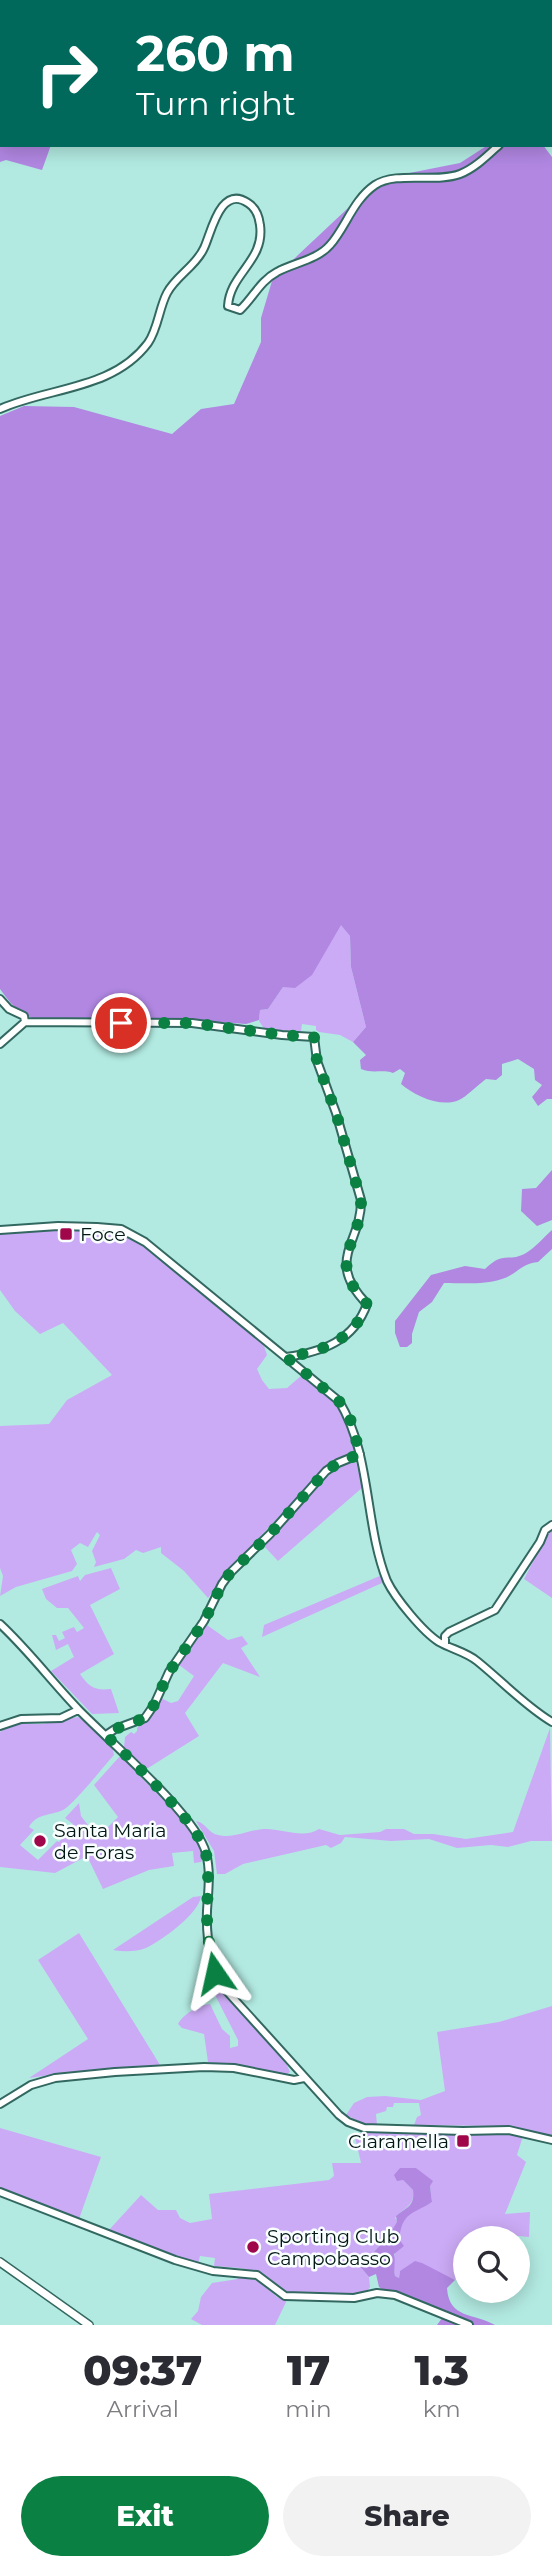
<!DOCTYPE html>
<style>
:root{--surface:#fff;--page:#f2f2f3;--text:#2b2b33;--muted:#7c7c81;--accent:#0b8043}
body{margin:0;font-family:Montserrat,sans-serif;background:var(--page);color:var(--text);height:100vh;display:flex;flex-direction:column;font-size:26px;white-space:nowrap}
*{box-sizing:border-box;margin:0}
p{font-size:23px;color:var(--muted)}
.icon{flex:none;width:38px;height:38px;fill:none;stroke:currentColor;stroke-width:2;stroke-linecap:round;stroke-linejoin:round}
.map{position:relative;height:2325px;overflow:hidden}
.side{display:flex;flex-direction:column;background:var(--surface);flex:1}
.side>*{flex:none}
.guide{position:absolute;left:0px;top:0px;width:553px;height:147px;box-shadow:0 4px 18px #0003;background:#00695c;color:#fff;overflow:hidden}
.controls{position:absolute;left:453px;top:2226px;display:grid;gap:14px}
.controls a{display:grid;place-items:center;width:77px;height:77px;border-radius:50%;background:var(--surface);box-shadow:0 4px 18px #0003;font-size:35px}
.pin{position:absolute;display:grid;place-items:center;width:60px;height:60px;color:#fff;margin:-30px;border:4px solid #fff;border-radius:50%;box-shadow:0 2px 7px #0007}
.me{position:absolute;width:77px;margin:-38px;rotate:349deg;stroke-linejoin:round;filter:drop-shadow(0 0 5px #0008)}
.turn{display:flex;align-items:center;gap:24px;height:147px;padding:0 21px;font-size:32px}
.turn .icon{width:91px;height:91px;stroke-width:2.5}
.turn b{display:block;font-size:49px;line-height:60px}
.eta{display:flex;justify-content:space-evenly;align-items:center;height:119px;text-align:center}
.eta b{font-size:42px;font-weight:800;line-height:49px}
.cta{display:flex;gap:14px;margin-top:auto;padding:14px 21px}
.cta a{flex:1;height:80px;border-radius:42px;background:var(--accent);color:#fff;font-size:28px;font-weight:800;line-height:80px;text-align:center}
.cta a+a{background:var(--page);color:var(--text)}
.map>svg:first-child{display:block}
.green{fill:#ccabf6}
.forest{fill:#b187e2}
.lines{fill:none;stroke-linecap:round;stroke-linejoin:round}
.minor-casing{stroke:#336861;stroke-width:10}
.tertiary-casing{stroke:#336861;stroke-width:10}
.minor{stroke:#fff;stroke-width:6}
.tertiary{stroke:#fff;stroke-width:7}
.route{stroke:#0b8043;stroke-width:12;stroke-dasharray:0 21.6}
.poi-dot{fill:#a0074b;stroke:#f9fffe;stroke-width:2.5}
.labels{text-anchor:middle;stroke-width:5;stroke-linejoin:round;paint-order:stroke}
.poi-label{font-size:19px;fill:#021714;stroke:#f9fffe;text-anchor:start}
</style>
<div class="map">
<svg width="552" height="2325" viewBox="0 0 552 2325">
<rect width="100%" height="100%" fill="#b2eae1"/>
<path class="green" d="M 341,924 L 350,936 L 351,967 L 366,1027 L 353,1042 L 340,1035 L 319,1032 L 316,1030 L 316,1026 L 302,1024 L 301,1031 L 265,1030 L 259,1021 L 260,1010 L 268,1009 L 283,987 L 328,944 Z
M 37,1230 C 74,1230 109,1226 143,1243 L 263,1343 L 267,1355 L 257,1369 L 262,1380 L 269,1389 L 287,1388 L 302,1375 C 326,1394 356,1417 354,1451 L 322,1471 L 235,1563 L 208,1598 L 184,1571 L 161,1553 L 161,1547 L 143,1553 L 136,1550 L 124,1559 L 94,1567 L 96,1562 L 92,1551 L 100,1535 L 97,1532 L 88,1547 L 80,1543 L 71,1550 L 77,1564 L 72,1571 L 16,1587 L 0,1596 L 3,1576 L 0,1568 L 0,1426 L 49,1424 L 67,1400 L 112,1375 L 63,1323 L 40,1334 L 15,1311 L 0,1290 L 0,1234 Z
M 356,1462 L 363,1487 L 278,1561 L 263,1545 C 283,1523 328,1464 356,1462 Z
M 552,1529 L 552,1598 L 524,1579 L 546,1537 Z
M 111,1568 L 120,1589 L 90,1605 L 114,1654 L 80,1674 C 89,1687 95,1691 111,1689 L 119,1713 L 92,1714 L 51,1671 L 74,1657 L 68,1644 L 56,1650 L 52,1635 L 56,1635 L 59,1641 L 65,1638 L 62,1632 L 74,1627 L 77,1632 L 84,1628 L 68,1608 L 57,1608 L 46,1599 L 42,1589 L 78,1576 L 80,1581 L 85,1575 Z
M 382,1575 L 384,1581 L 382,1583 L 262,1637 L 264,1625 Z
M 207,1625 L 228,1640 L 242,1636 L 248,1644 L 241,1648 L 260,1677 L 223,1663 L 185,1713 L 199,1736 L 145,1770 L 124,1747 L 125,1737 L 131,1732 L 134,1734 L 137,1731 L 137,1728 L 152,1714 L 161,1698 L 171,1703 L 178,1701 L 194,1676 L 179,1665 Z
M 78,1717 C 90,1725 113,1740 114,1755 C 104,1766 74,1804 63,1810 C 50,1816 37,1813 29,1827 L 34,1830 L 20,1845 L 38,1860 L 57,1841 L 59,1842 L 73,1824 L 65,1818 L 79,1803 L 81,1816 L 94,1833 L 103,1827 L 106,1829 L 118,1817 L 94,1785 L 120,1756 L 183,1820 L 193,1835 L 204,1857 L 201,1862 L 194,1863 L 193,1851 L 172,1853 L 174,1866 L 149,1870 L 103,1889 L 87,1856 L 55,1873 L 0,1867 L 0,1732 L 11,1724 L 42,1724 Z
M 550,1728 L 552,1841 L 531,1841 L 508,1847 L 491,1845 L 457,1848 L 429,1839 L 391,1841 L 345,1837 L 341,1843 L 331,1848 L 326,1845 L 243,1864 L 225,1874 L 217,1874 L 214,1851 L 196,1821 C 206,1823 208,1833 218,1835 C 234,1839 250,1829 266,1829 C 283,1829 304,1839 319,1829 L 340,1835 L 380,1832 L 386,1829 L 404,1829 L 414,1834 L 433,1834 L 466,1839 L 513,1832 Z
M 201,1896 C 200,1913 161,1941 146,1948 C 136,1952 124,1952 113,1950 L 193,1897 Z
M 79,1933 L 160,2065 L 71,2072 L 29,2078 L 88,2039 L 38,1960 Z
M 214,1983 L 286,2063 L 290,2072 L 287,2074 L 208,2062 L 204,2034 L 182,2028 L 178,2024 C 183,2014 199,2005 210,2004 L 222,2029 L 230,2036 L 230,2048 L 238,2046 L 238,2040 L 212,1989 Z
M 552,2006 L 552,2136 L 498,2126 L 414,2125 L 417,2117 L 421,2115 L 419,2103 L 394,2103 L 393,2107 L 387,2107 L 386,2111 L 376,2114 L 377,2125 L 366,2125 L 346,2115 L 354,2103 L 367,2097 L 385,2096 L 421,2100 L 445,2091 L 437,2032 L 499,2022 Z
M 0,2128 L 101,2157 L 79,2219 L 0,2189 Z
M 354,2133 L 505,2133 L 523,2136 L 517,2155 L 526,2162 L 505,2214 L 530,2212 L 529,2237 L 498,2234 L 494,2238 L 466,2238 L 465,2270 L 455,2280 C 440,2273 415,2264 400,2271 L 399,2278 L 395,2276 C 391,2261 398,2221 412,2211 C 418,2207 426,2206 432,2202 L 430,2186 L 416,2168 L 409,2169 L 403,2180 L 413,2190 C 415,2207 404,2207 395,2218 L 398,2222 C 389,2238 375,2250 363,2264 L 359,2265 L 369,2277 L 370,2287 L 367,2291 L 358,2293 L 286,2293 L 261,2274 L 240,2268 L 214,2266 L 215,2258 L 200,2256 L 198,2264 L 176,2259 L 108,2231 L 141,2195 L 158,2210 L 176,2210 L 180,2218 L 190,2223 L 212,2219 L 209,2194 L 329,2180 L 334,2176 L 332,2163 L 361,2163 Z
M 236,2275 L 259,2281 L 277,2297 L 287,2300 L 275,2325 L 202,2325 L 191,2319 L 198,2311 L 201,2297 L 212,2283 L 238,2279 Z"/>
<path class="forest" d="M 0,0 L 181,0 L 182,2 L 2,2 L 2,145 L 51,145 L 42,170 L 6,160 L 0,162 Z
M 488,145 L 543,145 L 552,157 L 552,1099 L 547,1099 L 538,1106 L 532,1097 L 542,1085 L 535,1080 L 534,1069 L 518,1059 L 502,1064 L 502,1075 L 496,1080 L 486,1079 C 479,1084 466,1097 459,1100 C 441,1108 415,1096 401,1084 L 405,1073 L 400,1069 L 393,1073 C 382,1069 373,1074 361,1069 L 360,1060 L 366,1055 L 353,1042 L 366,1027 L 351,967 L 350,936 L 341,925 L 312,975 L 295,988 L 283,987 L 268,1009 L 260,1010 L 259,1020 L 246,1024 L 193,1020 L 35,1019 C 18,1013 10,1003 0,989 L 0,416 L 24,406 L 74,407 L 172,434 L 201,409 L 234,404 L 261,342 L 261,318 L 272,281 L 298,255 L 379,179 L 460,163 Z
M 552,1170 L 552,1220 L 537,1226 L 521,1211 L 522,1189 L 536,1188 Z
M 552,1230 L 552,1249 L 538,1262 C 522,1263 516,1275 502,1279 C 484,1285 462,1283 444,1283 L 432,1302 L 419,1312 L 412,1334 L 412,1343 L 407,1347 L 400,1347 L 395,1333 L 395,1321 L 431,1275 L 465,1266 L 485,1269 C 504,1250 509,1263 526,1253 C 535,1248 544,1237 552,1230 Z
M 400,2168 L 416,2168 L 433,2181 L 430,2186 L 432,2202 C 412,2215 403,2211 399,2239 L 404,2246 L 394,2254 C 396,2262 393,2268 395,2276 L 399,2278 L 400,2271 L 415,2261 L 422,2263 L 455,2280 L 447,2288 C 449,2319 474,2313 495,2325 L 437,2325 L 442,2318 L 441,2312 L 393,2292 L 383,2290 L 379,2287 L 376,2274 L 369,2277 L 358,2264 L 363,2264 C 375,2250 388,2239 397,2222 L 396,2216 C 406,2207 415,2207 413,2190 L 403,2180 L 397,2181 L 394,2175 Z"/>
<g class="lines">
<defs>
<path id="minor" d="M 551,73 L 552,72
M 0,409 C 49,387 113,390 148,343 C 158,329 159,308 167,293 C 176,276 196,266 204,248 C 211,234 220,184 248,203 C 256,208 259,216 260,225 C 265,261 230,273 228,306 L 240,310 C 253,298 260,281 277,272 C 293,263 317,260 330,245 C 346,227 353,200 375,185 C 396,171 436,183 460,174 C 475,168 487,156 499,145
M 0,999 L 9,1009 L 24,1016 L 25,1022
M 0,1044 L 25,1022 L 192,1023 L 282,1035 L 314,1037 L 317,1061 L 336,1113 L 361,1200 C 362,1243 324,1260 367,1304 C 354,1341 322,1352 286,1357
M 0,1230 L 58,1226 L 97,1227 L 121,1229 L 145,1242 L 339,1401 C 372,1456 364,1523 387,1581 C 395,1598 423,1632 439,1642 C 451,1649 466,1652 477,1661 C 502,1681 525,1706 552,1722
M 0,1624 C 29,1651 52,1682 79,1710 C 109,1741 196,1815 206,1853 C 211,1872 208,1892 207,1911 C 206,1938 210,1965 224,1988 L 339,2115 L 348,2122 L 364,2128 L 463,2131 L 509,2130 L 552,2140
M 445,1644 L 445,1636 L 449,1632 L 495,1610 L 540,1542 L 545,1530 L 552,1525
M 0,1726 L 21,1719 L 61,1718 L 78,1710
M 106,1735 L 115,1729 L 145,1718 L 154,1705 L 169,1672 L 204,1621 L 222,1584 L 230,1573 L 270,1534 L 326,1471 L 338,1463 L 360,1454
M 0,2104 L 31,2085 L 55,2078 L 115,2072 L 204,2067 L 234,2068 L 294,2080 L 304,2078
M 0,2192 L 175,2260 L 213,2271 L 257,2275 L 285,2296 L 354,2298 L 377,2293 L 395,2295 L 469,2325"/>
<path id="tertiary" d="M 0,2262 L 89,2325"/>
</defs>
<use href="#minor" class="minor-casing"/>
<use href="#tertiary" class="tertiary-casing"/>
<use href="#minor" class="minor"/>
<use href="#tertiary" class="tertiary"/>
</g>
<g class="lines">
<path class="route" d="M 121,1023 L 192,1023 L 282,1035 L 314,1037 L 317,1061 L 336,1113 L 361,1200 C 362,1244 324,1259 367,1304 C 354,1340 322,1352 286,1357 L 339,1401 L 351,1421 L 360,1454 L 338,1463 L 326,1471 L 270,1534 L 230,1573 L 222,1584 L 204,1622 L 169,1672 L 154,1705 L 145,1718 L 115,1729 L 106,1735 C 130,1760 199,1823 206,1854 C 210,1874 207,1894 207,1914 C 207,1934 210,1953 215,1973"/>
</g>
<g class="poi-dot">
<rect x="59" y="1227" width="14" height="14" rx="3.5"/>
<circle cx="40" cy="1841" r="7"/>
<rect x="456" y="2134" width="14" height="14" rx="3.5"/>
<circle cx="253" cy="2247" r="7"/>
</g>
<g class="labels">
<g class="poi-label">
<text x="80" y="1241">Foce</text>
<text x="54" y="1837">Santa Maria<tspan x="54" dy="22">de Foras</tspan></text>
<text x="449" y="2148" text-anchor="end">Ciaramella</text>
<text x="267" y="2243">Sporting Club<tspan x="267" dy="22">Campobasso</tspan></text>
</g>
</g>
</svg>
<div class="controls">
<a><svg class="icon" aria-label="search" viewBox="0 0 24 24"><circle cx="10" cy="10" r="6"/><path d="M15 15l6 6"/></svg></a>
</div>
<div class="pin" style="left:121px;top:1023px;background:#d93025"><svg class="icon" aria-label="arrive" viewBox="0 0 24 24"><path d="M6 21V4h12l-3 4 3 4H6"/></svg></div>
<svg class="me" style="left:215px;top:1973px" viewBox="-20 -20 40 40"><path d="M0-17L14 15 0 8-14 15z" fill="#0b8043" stroke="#fff" stroke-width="4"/></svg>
<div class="guide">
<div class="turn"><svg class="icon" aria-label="right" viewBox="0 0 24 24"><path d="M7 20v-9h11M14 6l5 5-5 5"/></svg><div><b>260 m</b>Turn right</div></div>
</div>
</div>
<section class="side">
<div class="eta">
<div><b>09:37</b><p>Arrival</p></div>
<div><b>17</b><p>min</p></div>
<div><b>1.3</b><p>km</p></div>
</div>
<div class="cta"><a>Exit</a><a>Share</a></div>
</section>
